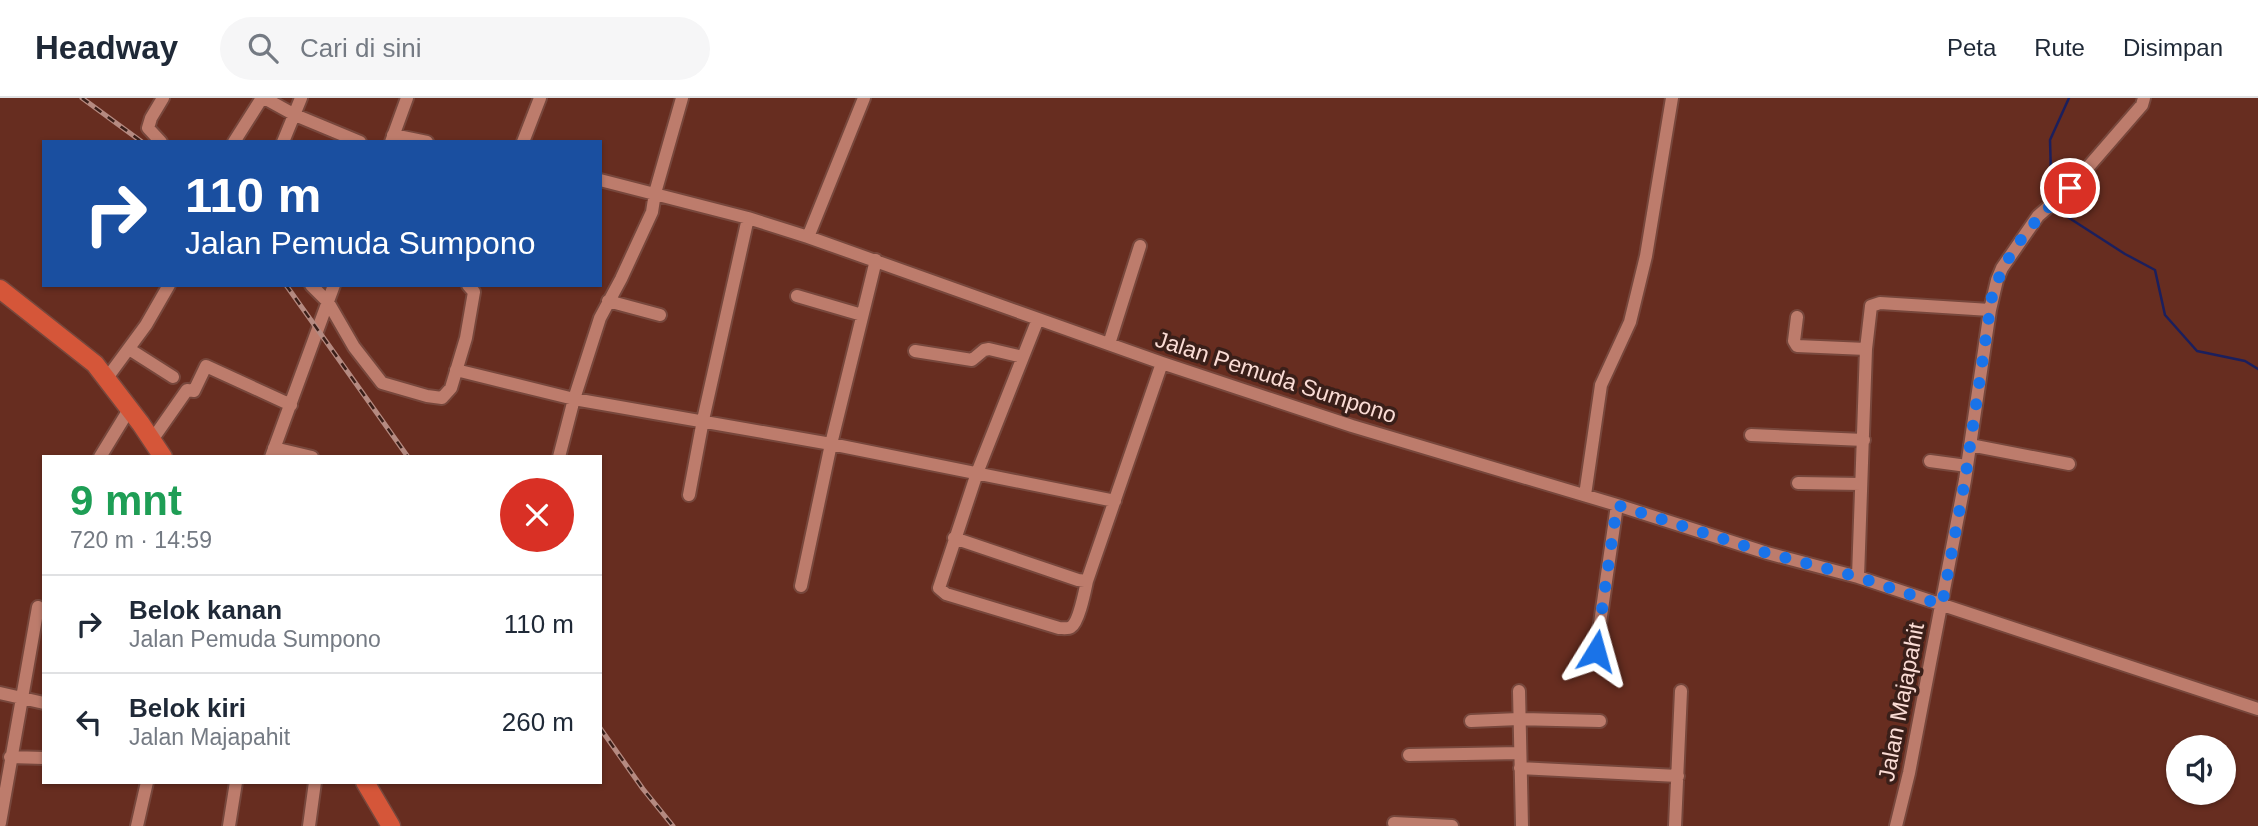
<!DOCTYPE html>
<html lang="id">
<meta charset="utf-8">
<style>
:root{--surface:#fff;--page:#f6f6f7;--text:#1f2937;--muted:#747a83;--line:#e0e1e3}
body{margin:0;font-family:Arial,sans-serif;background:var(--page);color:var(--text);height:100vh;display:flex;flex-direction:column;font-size:26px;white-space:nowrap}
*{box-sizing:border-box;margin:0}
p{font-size:23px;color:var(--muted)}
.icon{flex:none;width:38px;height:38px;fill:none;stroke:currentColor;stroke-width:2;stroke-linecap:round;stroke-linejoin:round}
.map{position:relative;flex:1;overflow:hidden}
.sheet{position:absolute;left:42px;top:357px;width:560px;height:329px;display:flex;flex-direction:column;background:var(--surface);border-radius:0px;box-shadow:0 2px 5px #0004}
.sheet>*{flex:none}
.guide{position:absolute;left:42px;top:42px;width:560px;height:147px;border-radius:0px;box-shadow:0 2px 5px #0004;background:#1a4fa0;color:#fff;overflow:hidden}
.fabs{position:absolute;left:2166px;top:637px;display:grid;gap:14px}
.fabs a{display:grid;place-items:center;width:70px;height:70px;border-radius:50%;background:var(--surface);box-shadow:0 2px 5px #0004;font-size:35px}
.pin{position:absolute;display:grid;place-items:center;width:60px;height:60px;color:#fff;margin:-30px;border:4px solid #fff;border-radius:50%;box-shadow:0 2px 7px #0007}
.me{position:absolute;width:77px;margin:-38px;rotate:8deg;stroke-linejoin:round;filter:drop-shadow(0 0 5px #0008)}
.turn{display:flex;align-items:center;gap:24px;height:147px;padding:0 28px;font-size:32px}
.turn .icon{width:91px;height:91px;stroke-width:2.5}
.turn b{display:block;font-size:49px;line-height:60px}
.round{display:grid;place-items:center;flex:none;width:74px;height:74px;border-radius:37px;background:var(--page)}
.overview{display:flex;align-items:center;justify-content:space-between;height:119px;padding:0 28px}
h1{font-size:42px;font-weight:700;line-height:52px;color:#1e9e55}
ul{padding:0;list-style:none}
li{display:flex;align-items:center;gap:21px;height:98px;padding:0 28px;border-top:2px solid var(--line)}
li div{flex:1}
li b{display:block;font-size:26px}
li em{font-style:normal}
header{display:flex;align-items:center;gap:42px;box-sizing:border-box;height:98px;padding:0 35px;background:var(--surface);border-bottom:2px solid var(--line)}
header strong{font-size:33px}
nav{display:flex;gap:38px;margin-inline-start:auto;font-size:24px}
.search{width:490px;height:63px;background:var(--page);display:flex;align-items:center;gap:18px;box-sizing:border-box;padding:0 24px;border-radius:38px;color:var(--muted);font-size:26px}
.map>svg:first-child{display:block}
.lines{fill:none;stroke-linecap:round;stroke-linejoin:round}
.stream{stroke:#1b1f5d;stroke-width:2.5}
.minor-casing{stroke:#77473c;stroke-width:16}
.highway-casing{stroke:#77473c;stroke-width:21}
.minor{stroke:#bd7c6c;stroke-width:12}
.highway{stroke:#d55639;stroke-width:18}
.rail-casing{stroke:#b58a81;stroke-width:5}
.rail{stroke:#3a1f19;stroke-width:2.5;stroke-dasharray:8;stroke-linecap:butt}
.route{stroke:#1a73e8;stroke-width:12;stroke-dasharray:0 21.6}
.labels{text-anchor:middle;stroke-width:7;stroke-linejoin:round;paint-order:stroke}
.street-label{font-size:23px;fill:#fadcd5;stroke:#3a1f19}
</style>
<header>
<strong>Headway</strong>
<div class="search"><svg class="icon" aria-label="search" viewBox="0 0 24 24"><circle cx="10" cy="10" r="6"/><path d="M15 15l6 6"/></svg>Cari di sini</div>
<nav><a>Peta</a><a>Rute</a><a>Disimpan</a></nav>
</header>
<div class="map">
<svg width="2258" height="728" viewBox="0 0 2258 728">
<rect width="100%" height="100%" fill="#672d20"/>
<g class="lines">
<path class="stream" d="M 2057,97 L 2051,77 L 2050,42 L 2069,0
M 2060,106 L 2063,116 L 2125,156 L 2155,172 L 2165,217 L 2197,253 L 2245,263 L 2258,271"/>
<defs>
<path id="minor" d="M 393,37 L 427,44
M 161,44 L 148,30 L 151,20 L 163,0
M 234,44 L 260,3 L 266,1 L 295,17 L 360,44
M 283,44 L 301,0
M 391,44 L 407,0
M 523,44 L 540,0
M 600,82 L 748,120 L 808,139 L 1162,265 L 1352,328 L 1617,407 L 1767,455 L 1858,479 L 2258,611
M 808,139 L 864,0
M 311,187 L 328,204 L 354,249 L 382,285 L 427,298 L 442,300 L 451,290 L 466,240 L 474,194 L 468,187
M 797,198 L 862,217
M 608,203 L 660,217
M 1797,219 L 1794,243 L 1797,248 L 1866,251
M 1038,221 L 977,375 L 939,490 L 946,496 L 1059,530 C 1063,530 1068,531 1071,529 C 1079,524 1085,492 1087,483
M 1109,246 L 1140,148
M 129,251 L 173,279
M 915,253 L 972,262 L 984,252 L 989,251 L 1023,259
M 456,272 L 574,301 L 831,346 L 1115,403
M 107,280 L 146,227 L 169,187
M 1751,337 L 1864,342
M 152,342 L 187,292 L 194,293 L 206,268 L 291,307
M 1970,347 L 2069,366
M 274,350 L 312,359
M 100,359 L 130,310
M 271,359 L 334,187
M 559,359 L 574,301 L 600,220 L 621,181 L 652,114 L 655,95 L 682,0
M 1930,363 L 1967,368
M 1798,385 L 1861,386
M 689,397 L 703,322 L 748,120
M 1585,397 L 1601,287 L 1630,224 L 1646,158 L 1672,0
M 954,440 L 1078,482 L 1087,483 L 1162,265
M 1858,479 L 1866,251 L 1871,208 L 1880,205 L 1990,212
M 801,488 L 831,346 L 876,162
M 1596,553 L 1617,407
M 1519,593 L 1522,728
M 0,595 L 44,605
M 1471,623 L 1519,621 L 1600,623
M 1409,657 L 1520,655
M 10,659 L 44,660
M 1520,670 L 1678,678
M 0,725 L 38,509
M 1394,725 L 1452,728
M 137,728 L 147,684
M 229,728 L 236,684
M 309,728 L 315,684
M 1675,728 L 1681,593
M 1896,728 L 1909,675 L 1965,382 L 1990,212 L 1997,182 L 2002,170 L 2038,118 L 2070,90 L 2142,7 L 2144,0"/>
<path id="highway" d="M 0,191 L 95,266 L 141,326 L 163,359
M 365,684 L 391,728"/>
</defs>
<use href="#minor" class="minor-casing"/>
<use href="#highway" class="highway-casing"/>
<use href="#minor" class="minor"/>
<use href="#highway" class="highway"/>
<defs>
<path id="rail" d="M 82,0 L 142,44
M 286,187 L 408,359
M 600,630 L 643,691 L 673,728"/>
</defs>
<use href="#rail" class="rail-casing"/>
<use href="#rail" class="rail"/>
</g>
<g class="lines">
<path class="route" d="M 1596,553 L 1617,407 L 1767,455 L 1858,479 L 1942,507 L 1965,382 L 1992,198 C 2006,154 2035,120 2070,90"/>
</g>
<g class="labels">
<g class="street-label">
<text transform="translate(1276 279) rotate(18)" y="8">Jalan Pemuda Sumpono</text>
<text transform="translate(1901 604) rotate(-79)" y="8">Jalan Majapahit</text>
</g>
</g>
</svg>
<div class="fabs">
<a><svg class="icon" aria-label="sound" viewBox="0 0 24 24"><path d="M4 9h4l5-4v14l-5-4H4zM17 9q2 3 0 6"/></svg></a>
</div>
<div class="pin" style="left:2070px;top:90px;background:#d93025"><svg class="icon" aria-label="arrive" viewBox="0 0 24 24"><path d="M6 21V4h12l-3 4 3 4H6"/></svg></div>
<svg class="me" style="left:1596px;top:553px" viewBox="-20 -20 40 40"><path d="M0-17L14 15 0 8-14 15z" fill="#1a73e8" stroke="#fff" stroke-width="4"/></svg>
<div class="guide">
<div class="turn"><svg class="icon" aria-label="right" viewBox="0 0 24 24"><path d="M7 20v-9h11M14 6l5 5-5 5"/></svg><div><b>110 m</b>Jalan Pemuda Sumpono</div></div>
</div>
<section class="sheet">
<div class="overview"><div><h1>9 mnt</h1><p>720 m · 14:59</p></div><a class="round" style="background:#d93025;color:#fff"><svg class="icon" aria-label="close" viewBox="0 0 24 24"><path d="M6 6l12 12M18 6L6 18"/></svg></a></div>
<ul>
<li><svg class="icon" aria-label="right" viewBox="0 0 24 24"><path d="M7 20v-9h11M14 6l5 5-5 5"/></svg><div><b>Belok kanan</b><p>Jalan Pemuda Sumpono</p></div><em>110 m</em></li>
<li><svg class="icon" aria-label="left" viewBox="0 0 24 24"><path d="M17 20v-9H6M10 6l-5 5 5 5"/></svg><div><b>Belok kiri</b><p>Jalan Majapahit</p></div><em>260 m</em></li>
</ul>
</section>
</div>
